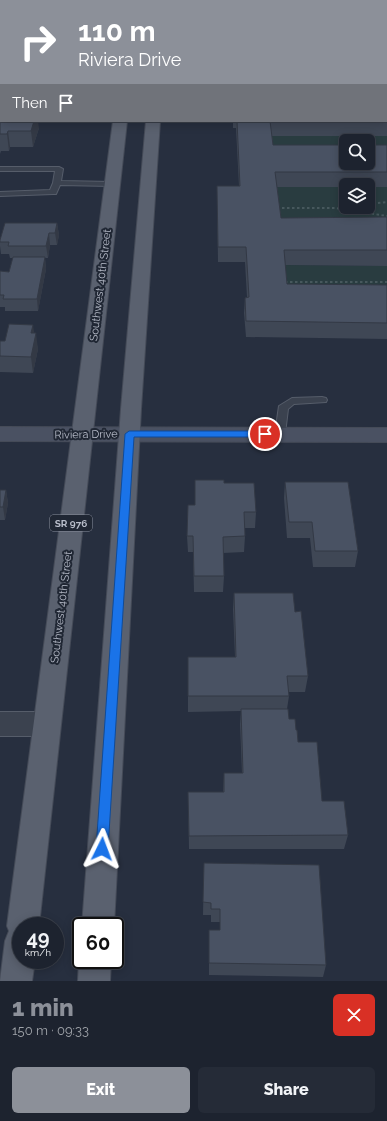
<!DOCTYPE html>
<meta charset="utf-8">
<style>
:root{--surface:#1d232f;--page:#252b37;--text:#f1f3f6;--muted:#a0a4aa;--line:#3b404b;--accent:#8c9099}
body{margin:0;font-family:Raleway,sans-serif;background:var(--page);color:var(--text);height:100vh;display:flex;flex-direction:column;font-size:15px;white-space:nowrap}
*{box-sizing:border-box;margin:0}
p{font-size:13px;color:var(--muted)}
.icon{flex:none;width:22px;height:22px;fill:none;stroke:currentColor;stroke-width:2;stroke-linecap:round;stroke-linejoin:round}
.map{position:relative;height:981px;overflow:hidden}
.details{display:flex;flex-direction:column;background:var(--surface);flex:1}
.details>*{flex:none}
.top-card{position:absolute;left:0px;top:0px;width:387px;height:122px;box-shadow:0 2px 10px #0003,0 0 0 1px var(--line);background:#8c9099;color:#fff;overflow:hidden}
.fabs{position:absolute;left:339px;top:134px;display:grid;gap:8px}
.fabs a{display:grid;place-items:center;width:36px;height:36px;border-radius:6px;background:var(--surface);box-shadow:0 2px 10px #0003,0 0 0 1px var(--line);font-size:20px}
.speed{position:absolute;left:12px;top:917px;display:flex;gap:8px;font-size:20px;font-weight:700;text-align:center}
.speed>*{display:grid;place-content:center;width:52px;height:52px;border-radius:50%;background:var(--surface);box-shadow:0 2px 10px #0003,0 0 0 1px var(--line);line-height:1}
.speed small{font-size:10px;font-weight:400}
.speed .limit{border:2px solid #111;border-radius:6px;background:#fff;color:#111}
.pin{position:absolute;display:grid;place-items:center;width:34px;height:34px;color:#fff;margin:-17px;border:2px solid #fff;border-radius:50%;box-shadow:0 1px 4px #0007}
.me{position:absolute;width:44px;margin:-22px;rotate:3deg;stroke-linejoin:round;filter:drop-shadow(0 0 3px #0008)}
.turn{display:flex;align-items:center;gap:14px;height:84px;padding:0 12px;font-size:18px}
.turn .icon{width:52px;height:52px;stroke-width:2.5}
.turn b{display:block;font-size:28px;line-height:34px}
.then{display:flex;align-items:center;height:38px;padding:0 12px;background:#0003;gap:8px;font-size:15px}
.round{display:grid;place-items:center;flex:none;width:42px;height:42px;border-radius:6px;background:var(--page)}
.headline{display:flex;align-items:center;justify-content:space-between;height:68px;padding:0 12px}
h1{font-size:24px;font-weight:800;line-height:30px;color:var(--accent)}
.button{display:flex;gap:8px;margin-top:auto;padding:8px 12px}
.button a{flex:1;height:46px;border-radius:6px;background:var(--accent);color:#fff;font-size:16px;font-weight:800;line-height:46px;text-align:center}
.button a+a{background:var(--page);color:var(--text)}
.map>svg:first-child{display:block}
.green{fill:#293c40}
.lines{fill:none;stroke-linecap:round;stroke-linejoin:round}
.lane-casing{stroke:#565d6a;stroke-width:2}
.street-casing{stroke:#565d6a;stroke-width:2}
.secondary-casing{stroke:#454b58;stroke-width:2}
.primary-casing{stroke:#454b58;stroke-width:2}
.path{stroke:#47585d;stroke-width:2;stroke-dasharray:2.5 2.5;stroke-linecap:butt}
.lane{fill:#3b424f;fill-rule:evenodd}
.street{fill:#3b424f;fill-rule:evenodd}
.secondary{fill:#4a5162;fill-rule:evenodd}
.primary{fill:#5a616f;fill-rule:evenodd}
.wall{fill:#3f4755}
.shaded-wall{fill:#333945}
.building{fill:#495263;stroke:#333945}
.route{fill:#1a73e8;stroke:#114b97}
.labels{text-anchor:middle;stroke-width:4;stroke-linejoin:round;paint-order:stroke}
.shield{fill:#202734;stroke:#8a909d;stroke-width:1}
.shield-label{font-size:10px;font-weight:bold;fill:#b8bdca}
.street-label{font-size:11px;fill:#b8bdca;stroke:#202734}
</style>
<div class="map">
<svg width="387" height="981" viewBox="0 0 387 981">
<rect width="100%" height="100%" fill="#272f3f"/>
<path class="green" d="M 270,136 L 387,136 L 387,160 L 368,160 L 368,141 L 346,141 L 346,160 L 272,159 Z
M 274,187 L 346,187 L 346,207 L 368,207 L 368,187 L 387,187 L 387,233 L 280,233 Z
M 283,265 L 387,266 L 387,300 L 286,300 Z"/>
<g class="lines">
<defs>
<path id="lane" d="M 0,167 L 59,167 L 63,169 L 61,181 L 112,182 L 116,184 L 112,186 L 60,185 L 56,194 L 53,194 L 0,196 L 0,192 L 50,190 L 53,183 L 55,171 L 0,171 Z
M 322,397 L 326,398 L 327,400 L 326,402 L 294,404 L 288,409 L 285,434 L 284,437 L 276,437 L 275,434 L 279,406 L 292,398 Z"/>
<path id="street" d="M 0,712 L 46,712 L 56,716 L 59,724 L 56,732 L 46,736 L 0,736 Z"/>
<path id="secondary" d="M 0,427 L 387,428 L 387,442 L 0,441 Z"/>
<path id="primary" d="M 132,0 L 144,0 L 144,1 L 132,1 Z
M 159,0 L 171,0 L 158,1 Z
M 0,66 L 1,66 L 1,74 L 0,74 Z
M 386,67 L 387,67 L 387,75 L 386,75 Z
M 113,121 L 127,121 L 39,926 L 21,926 L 21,960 L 35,960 L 32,981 L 0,981 L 5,941 L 9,931 L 7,926 Z
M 146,121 L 160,121 L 141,409 L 114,926 L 82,926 L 121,409 Z
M 81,955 L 81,960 L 111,960 L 110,981 L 78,981 L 79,960 Z"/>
</defs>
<use href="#lane" class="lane-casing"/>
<use href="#street" class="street-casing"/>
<use href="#secondary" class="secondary-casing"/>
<use href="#primary" class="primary-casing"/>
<path class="path" d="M 368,204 L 387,202
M 277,208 L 335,208 L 387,216
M 340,208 L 346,207
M 285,282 L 387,282"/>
<use href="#lane" class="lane"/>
<use href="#street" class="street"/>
<use href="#secondary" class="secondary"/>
<use href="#primary" class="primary"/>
</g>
<path class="wall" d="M 0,0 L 33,0 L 33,1 L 1,1 L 1,52 L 0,52 Z
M 55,0 L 94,0 L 94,1 L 55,1 Z
M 348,0 L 387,0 L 387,56 L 386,56 L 386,1 L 348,1 Z
M 0,76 L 1,76 L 1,104 L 0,104 Z
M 387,78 L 387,136 L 272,136 L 273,145 L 387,145 L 387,187 L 368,187 L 368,185 L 346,185 L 346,187 L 277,187 L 281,218 L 387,217 L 387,266 L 285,265 L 287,284 L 387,285 L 387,339 L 246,337 L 244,313 L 245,298 L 247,297 L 245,262 L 218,262 L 217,186 L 239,186 L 236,128 L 233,128 L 233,121 L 386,121 Z
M 0,111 L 1,111 L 1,121 L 39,128 L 33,147 L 10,147 L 9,151 L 1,151 L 0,154 Z
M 57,223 L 59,235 L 57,245 L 50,245 L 48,258 L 45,258 L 46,269 L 38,311 L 5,311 L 5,307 L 0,307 L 0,271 L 9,272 L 13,258 L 10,258 L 9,254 L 1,254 L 0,246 L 0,240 Z
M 34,333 L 38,349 L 33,373 L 0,372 L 0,341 L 5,341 Z
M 285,482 L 358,551 L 355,567 L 313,567 L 310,538 L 287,538 L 284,498 Z
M 224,483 L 256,512 L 255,528 L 245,528 L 245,536 L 244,552 L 223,553 L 224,576 L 223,592 L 194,592 L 193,552 L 188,552 L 187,536 Z
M 0,490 L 6,490 L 8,503 L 5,520 L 0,520 Z
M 234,593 L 295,612 L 308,676 L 305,692 L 288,692 L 289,696 L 287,709 L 289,719 L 296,730 L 298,742 L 322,801 L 348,835 L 344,849 L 189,849 L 188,792 L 223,792 L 224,773 L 242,773 L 240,724 L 241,711 L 188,712 L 188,657 L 235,657 L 233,609 Z
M 204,863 L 326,965 L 323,977 L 209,975 L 209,930 L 220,930 L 220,922 L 211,922 L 211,915 L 203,915 Z"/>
<path class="shaded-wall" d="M 34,121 L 38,121 L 39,128 L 33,147 L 31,131 Z
M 8,131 L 10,147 L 9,151 L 7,134 Z
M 57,223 L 59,235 L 57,245 L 55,233 Z
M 49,233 L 50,245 L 48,258 L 46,246 Z
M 45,257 L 46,269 L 38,311 L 37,299 Z
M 33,325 L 35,337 L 36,333 L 38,349 L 33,373 L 31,357 L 31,333 Z
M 6,490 L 8,503 L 5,520 L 3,507 Z"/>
<path class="building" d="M 0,0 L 29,0 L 29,1 L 1,1 L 1,14 L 0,14 Z
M 351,0 L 387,0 L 387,16 L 386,16 L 386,1 L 352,1 Z
M 0,16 L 1,17 L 1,29 L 0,29 Z
M 386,20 L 387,20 L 387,41 L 386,41 Z
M 0,32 L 1,32 L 1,42 L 0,42 Z
M 0,76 L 1,76 L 1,88 L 0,88 Z
M 386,78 L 387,78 L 387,121 L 270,121 L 273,145 L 346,145 L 346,163 L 368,163 L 368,145 L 387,145 L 387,172 L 275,172 L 281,218 L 387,217 L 387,250 L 284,250 L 287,284 L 387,285 L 387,323 L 246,321 L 245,298 L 249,297 L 246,247 L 218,247 L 217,186 L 240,186 L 237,121 L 386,121 Z
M 0,111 L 1,111 L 1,117 L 0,117 Z
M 0,120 L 1,120 L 1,121 L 34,121 L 31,131 L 8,131 L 7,134 L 0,134 Z
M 5,223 L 57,223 L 55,233 L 49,233 L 46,246 L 8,246 L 9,242 L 0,242 L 0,240 Z
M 13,257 L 45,257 L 37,299 L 3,299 L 4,295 L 0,295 L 0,271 L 9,272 Z
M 9,324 L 33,325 L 31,333 L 36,333 L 31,357 L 0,356 L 0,341 L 5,341 Z
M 195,480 L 224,480 L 224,483 L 254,483 L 256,512 L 244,512 L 245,536 L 223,537 L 224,576 L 194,576 L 193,536 L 187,536 L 188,505 L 195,505 Z
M 285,482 L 348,482 L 358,551 L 315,551 L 312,522 L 289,522 Z
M 0,490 L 6,490 L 3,507 L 0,507 Z
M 234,593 L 293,593 L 295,612 L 301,611 L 308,676 L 287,676 L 289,696 L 188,696 L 188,657 L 236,657 Z
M 241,709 L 288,709 L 289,719 L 295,719 L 296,730 L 297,730 L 298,742 L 317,742 L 322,801 L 344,801 L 348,835 L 189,836 L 188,792 L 224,792 L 224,773 L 243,773 Z
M 204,863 L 319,865 L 326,965 L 209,963 L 209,930 L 220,930 L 220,909 L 211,909 L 211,903 L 203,902 Z"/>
<path class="route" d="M 129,431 L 265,431 L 269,434 L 265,437 L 134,437 L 108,849 L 107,853 L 102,855 L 98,853 L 96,849 L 125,434 Z"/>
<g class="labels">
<rect class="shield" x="50" y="515" width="42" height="16" rx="3"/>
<g class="shield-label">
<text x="71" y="527">SR 976</text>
</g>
<g class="street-label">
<text transform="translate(100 285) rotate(-83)" y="4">Southwest 40th Street</text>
<text transform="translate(86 434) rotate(-1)" y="4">Riviera Drive</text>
<text transform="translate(61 607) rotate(-83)" y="4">Southwest 40th Street</text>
</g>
</g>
</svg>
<div class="fabs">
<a><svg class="icon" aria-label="search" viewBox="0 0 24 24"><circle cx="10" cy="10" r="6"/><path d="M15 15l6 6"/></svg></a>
<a><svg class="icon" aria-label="layers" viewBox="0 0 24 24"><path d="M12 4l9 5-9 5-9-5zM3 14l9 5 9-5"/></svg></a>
</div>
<div class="speed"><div>49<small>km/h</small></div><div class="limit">60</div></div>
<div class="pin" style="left:265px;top:434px;background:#d93025"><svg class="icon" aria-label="arrive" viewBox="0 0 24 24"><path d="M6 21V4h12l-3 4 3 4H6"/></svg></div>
<svg class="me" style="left:102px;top:849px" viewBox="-20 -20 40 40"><path d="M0-17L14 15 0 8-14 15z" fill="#1a73e8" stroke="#fff" stroke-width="4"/></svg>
<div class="top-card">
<div class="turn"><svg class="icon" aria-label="right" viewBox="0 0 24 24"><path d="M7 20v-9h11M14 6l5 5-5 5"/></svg><div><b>110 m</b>Riviera Drive</div></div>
<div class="then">Then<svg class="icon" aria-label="arrive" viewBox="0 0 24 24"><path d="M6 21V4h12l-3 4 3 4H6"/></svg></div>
</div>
</div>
<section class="details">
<div class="headline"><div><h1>1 min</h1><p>150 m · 09:33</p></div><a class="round" style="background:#d93025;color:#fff"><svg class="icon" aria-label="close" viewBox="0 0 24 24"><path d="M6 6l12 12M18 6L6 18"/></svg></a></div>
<div class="button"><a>Exit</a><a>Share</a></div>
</section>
